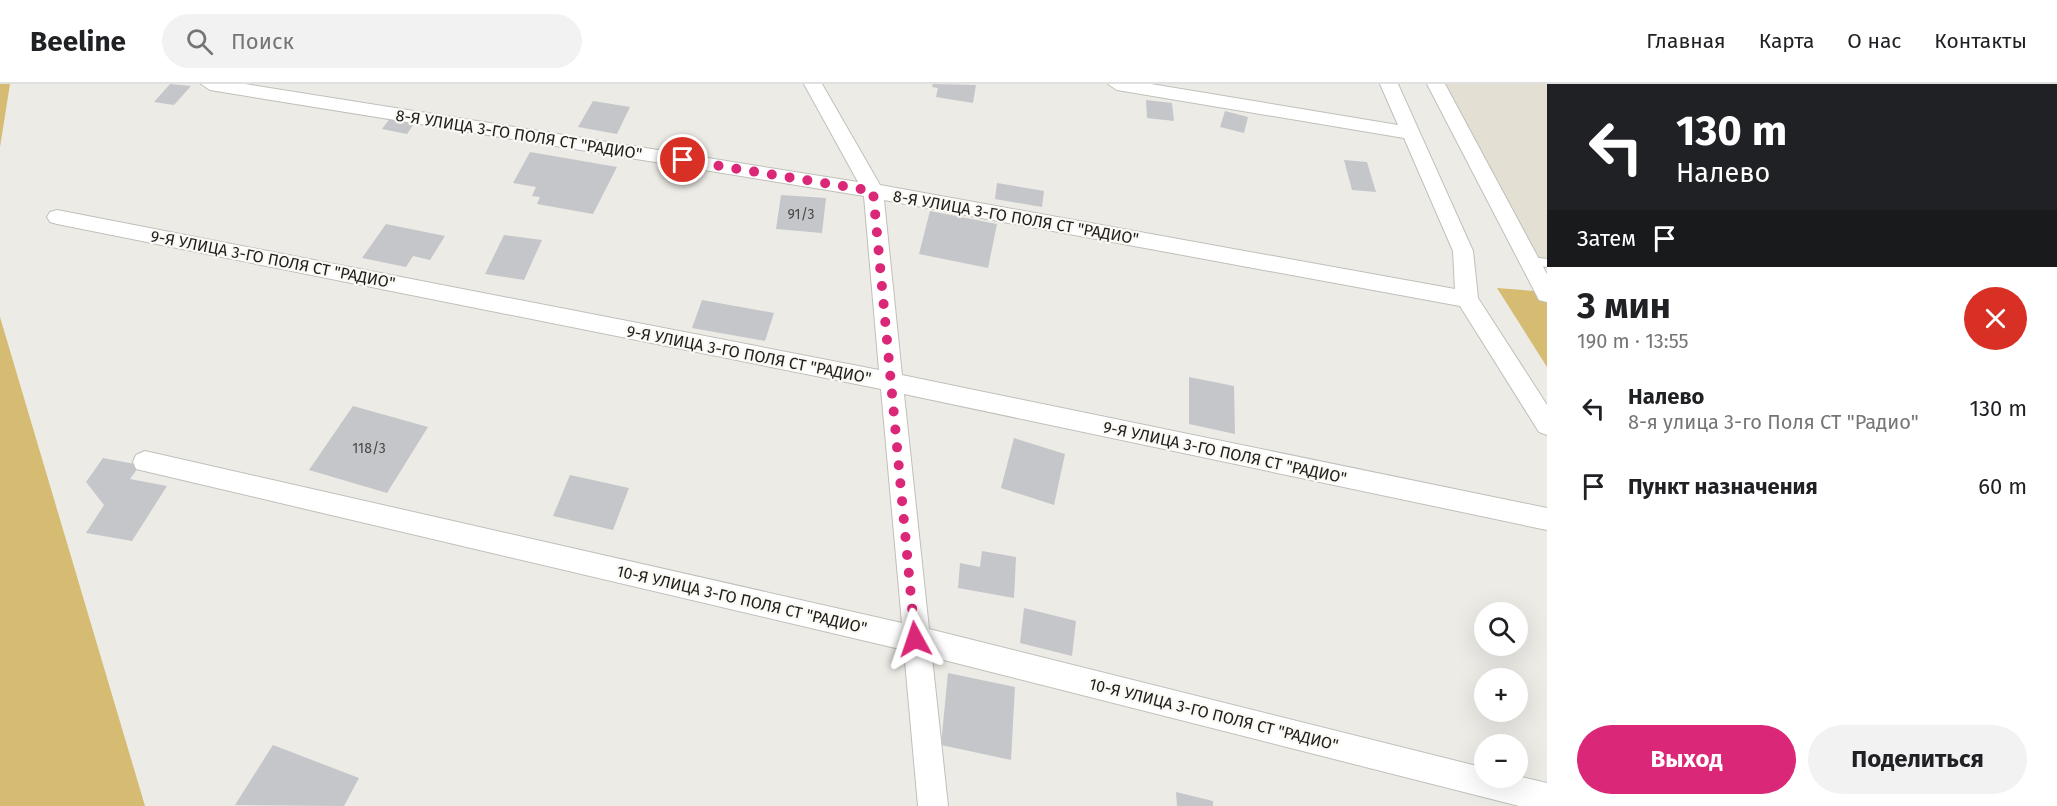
<!DOCTYPE html>
<html lang="ru">
<meta charset="utf-8">
<style>
:root{--surface:#fff;--page:#f2f2f2;--text:#202124;--muted:#757577;--line:#e0e0e0;--accent:#db2777}
body{margin:0;font-family:"Fira Sans",sans-serif;background:var(--page);color:var(--text);height:100vh;display:flex;flex-direction:column;font-size:22px;white-space:nowrap}
*{box-sizing:border-box;margin:0}
p{font-size:20px;color:var(--muted)}
.icon{flex:none;width:33px;height:33px;fill:none;stroke:currentColor;stroke-width:2;stroke-linecap:round;stroke-linejoin:round}
.map{position:relative;flex:1;overflow:hidden}
.drawer{display:flex;flex-direction:column;background:var(--surface);width:510px}
.drawer>*{flex:none}
.guide{background:#202124;color:#fff;overflow:hidden}
.fabs{position:absolute;left:1474px;top:518px;display:grid;gap:12px}
.fabs a{display:grid;place-items:center;width:54px;height:54px;border-radius:50%;background:var(--surface);box-shadow:0 6px 24px #0002;font-size:30px}
.pin{position:absolute;display:grid;place-items:center;width:51px;height:51px;color:#fff;margin:-26px;border:3px solid #fff;border-radius:50%;box-shadow:0 2px 6px #0007}
.me{position:absolute;width:66px;margin:-33px;rotate:355deg;stroke-linejoin:round;filter:drop-shadow(0 0 4px #0008)}
.turn{display:flex;align-items:center;gap:21px;height:126px;padding:0 30px;font-size:27px}
.turn .icon{width:78px;height:78px;stroke-width:2.5}
.turn b{display:block;font-size:42px;line-height:51px}
.then{display:flex;align-items:center;height:57px;padding:0 30px;background:#0003;gap:12px;font-size:22px}
.round{display:grid;place-items:center;flex:none;width:63px;height:63px;border-radius:32px;background:var(--page)}
.overview{display:flex;align-items:center;justify-content:space-between;height:102px;padding:0 30px}
h1{font-size:36px;font-weight:700;line-height:45px}
.button{display:flex;gap:12px;margin-top:auto;padding:12px 30px}
.button a{flex:1;height:69px;border-radius:36px;background:var(--accent);color:#fff;font-size:24px;font-weight:700;line-height:69px;text-align:center}
.button a+a{background:var(--page);color:var(--text)}
ul{padding:0;list-style:none}
li{display:flex;align-items:center;gap:18px;height:78px;padding:0 30px}
li div{flex:1}
li b{display:block;font-size:22px}
li em{font-style:normal}
header{display:flex;align-items:center;gap:36px;box-sizing:border-box;height:84px;padding:0 30px;background:var(--surface);border-bottom:2px solid var(--line)}
header strong{font-size:28px}
nav{display:flex;gap:33px;margin-inline-start:auto;font-size:21px}
.search{width:420px;height:54px;background:var(--page);display:flex;align-items:center;gap:15px;box-sizing:border-box;padding:0 21px;border-radius:33px;color:var(--muted);font-size:22px}
main{display:flex;flex:1;min-height:0}
.map>svg:first-child{display:block}
.built{fill:#e3dfd3}
.forest{fill:#d5bc72}
.building{fill:#c4c6ca}
.lines{fill:none;stroke-linecap:round;stroke-linejoin:round}
.service-casing{stroke:#c0bfba;stroke-width:2}
.minor-casing{stroke:#c0bfba;stroke-width:2}
.service{fill:#fff;fill-rule:evenodd}
.minor{fill:#fff;fill-rule:evenodd}
.route{stroke:#db2777;stroke-width:10;stroke-dasharray:0 18}
.labels{text-anchor:middle;stroke-width:4.5;stroke-linejoin:round;paint-order:stroke}
.number-label{font-size:14px;fill:#484848}
.street-label{font-size:16px;fill:#1f1e1c;stroke:#faf9f4}
</style>
<header>
<strong>Beeline</strong>
<div class="search"><svg class="icon" aria-label="search" viewBox="0 0 24 24"><circle cx="10" cy="10" r="6"/><path d="M15 15l6 6"/></svg>Поиск</div>
<nav><a>Главная</a><a>Карта</a><a>О нас</a><a>Контакты</a></nav>
</header>
<main>
<div class="map">
<svg width="1547" height="722" viewBox="0 0 1547 722">
<rect width="100%" height="100%" fill="#edebe6"/>
<path class="built" d="M 1444,0 L 1547,0 L 1547,176 L 1536,175 Z"/>
<path class="forest" d="M 0,0 L 10,0 L 0,63 Z
M 1497,204 L 1547,208 L 1547,283 Z
M 0,233 L 145,722 L 0,722 Z"/>
<path class="building" d="M 170,0 L 191,2 L 174,21 L 154,18 Z
M 933,0 L 976,1 L 973,19 L 936,13 L 938,4 L 932,3 Z
M 1146,16 L 1172,19 L 1174,37 L 1147,34 Z
M 593,17 L 630,23 L 617,50 L 578,43 Z
M 1225,27 L 1248,33 L 1244,49 L 1220,43 Z
M 391,33 L 416,37 L 407,50 L 382,45 Z
M 530,68 L 617,83 L 593,130 L 537,120 L 540,113 L 532,112 L 536,103 L 513,99 Z
M 1344,76 L 1367,78 L 1376,108 L 1352,106 Z
M 997,99 L 1044,107 L 1042,123 L 995,115 Z
M 781,111 L 826,114 L 822,149 L 776,145 Z
M 930,127 L 997,140 L 988,184 L 919,170 Z
M 386,140 L 445,152 L 430,176 L 413,172 L 406,183 L 362,174 Z
M 504,151 L 542,156 L 524,196 L 485,190 Z
M 702,216 L 774,229 L 765,257 L 692,244 Z
M 1189,293 L 1234,302 L 1235,350 L 1189,340 Z
M 353,322 L 428,343 L 387,409 L 309,386 Z
M 1014,354 L 1065,370 L 1054,421 L 1001,404 Z
M 103,374 L 140,381 L 130,395 L 167,402 L 132,457 L 86,449 L 104,421 L 86,398 Z
M 570,391 L 629,404 L 613,446 L 553,432 Z
M 982,467 L 1016,473 L 1014,514 L 958,504 L 960,479 L 980,483 Z
M 1024,524 L 1076,537 L 1072,572 L 1020,559 Z
M 948,589 L 1015,603 L 1011,676 L 941,661 Z
M 273,661 L 359,694 L 344,722 L 235,721 Z
M 1176,708 L 1213,717 L 1213,722 L 1177,722 Z"/>
<g class="lines">
<defs>
<path id="service" d="M 1530,173 L 1547,175 L 1547,183 L 1526,180 L 1525,177 L 1526,174 Z"/>
<path id="minor" d="M 201,0 L 245,0 L 858,98 L 804,0 L 822,0 L 880,101 L 1455,205 L 1453,167 L 1404,54 L 1117,6 L 1108,0 L 1151,0 L 1398,41 L 1380,0 L 1398,0 L 1473,167 L 1478,214 L 1547,321 L 1547,351 L 1539,348 L 1460,222 L 884,116 L 902,291 L 1547,424 L 1547,446 L 904,310 L 929,545 L 1485,684 L 1485,693 L 1518,692 L 1547,699 L 1547,722 L 1519,722 L 932,573 L 948,722 L 918,722 L 904,566 L 136,385 L 133,378 L 136,371 L 145,367 L 902,539 L 881,305 L 57,140 L 50,138 L 47,133 L 50,128 L 57,126 L 879,286 L 864,112 L 210,6 Z
M 1427,0 L 1445,0 L 1547,190 L 1547,218 L 1539,216 Z"/>
</defs>
<use href="#service" class="service-casing"/>
<use href="#minor" class="minor-casing"/>
<use href="#service" class="service"/>
<use href="#minor" class="minor"/>
</g>
<g class="lines">
<path class="route" d="M 683,76 L 873,107 L 915,555"/>
</g>
<g class="labels">
<g class="number-label">
<text x="801" y="135">91/3</text>
<text x="369" y="369">118/3</text>
</g>
<g class="street-label">
<text transform="translate(519 50) rotate(9)" y="6">8-Я УЛИЦА 3-ГО ПОЛЯ СТ "РАДИО"</text>
<text transform="translate(1016 133) rotate(10)" y="6">8-Я УЛИЦА 3-ГО ПОЛЯ СТ "РАДИО"</text>
<text transform="translate(273 175) rotate(11)" y="6">9-Я УЛИЦА 3-ГО ПОЛЯ СТ "РАДИО"</text>
<text transform="translate(749 270) rotate(11)" y="6">9-Я УЛИЦА 3-ГО ПОЛЯ СТ "РАДИО"</text>
<text transform="translate(1225 368) rotate(12)" y="6">9-Я УЛИЦА 3-ГО ПОЛЯ СТ "РАДИО"</text>
<text transform="translate(742 515) rotate(13)" y="6">10-Я УЛИЦА 3-ГО ПОЛЯ СТ "РАДИО"</text>
<text transform="translate(1214 630) rotate(14)" y="6">10-Я УЛИЦА 3-ГО ПОЛЯ СТ "РАДИО"</text>
</g>
</g>
</svg>
<div class="fabs">
<a><svg class="icon" aria-label="search" viewBox="0 0 24 24"><circle cx="10" cy="10" r="6"/><path d="M15 15l6 6"/></svg></a>
<a>+</a>
<a>−</a>
</div>
<div class="pin" style="left:683px;top:76px;background:#d93025"><svg class="icon" aria-label="arrive" viewBox="0 0 24 24"><path d="M6 21V4h12l-3 4 3 4H6"/></svg></div>
<svg class="me" style="left:915px;top:555px" viewBox="-20 -20 40 40"><path d="M0-17L14 15 0 8-14 15z" fill="#db2777" stroke="#fff" stroke-width="4"/></svg>
</div>
<section class="drawer">
<div class="guide">
<div class="turn"><svg class="icon" aria-label="left" viewBox="0 0 24 24"><path d="M17 20v-9H6M10 6l-5 5 5 5"/></svg><div><b>130 m</b>Налево</div></div>
<div class="then">Затем<svg class="icon" aria-label="arrive" viewBox="0 0 24 24"><path d="M6 21V4h12l-3 4 3 4H6"/></svg></div>
</div>
<div class="overview"><div><h1>3 мин</h1><p>190 m · 13:55</p></div><a class="round" style="background:#d93025;color:#fff"><svg class="icon" aria-label="close" viewBox="0 0 24 24"><path d="M6 6l12 12M18 6L6 18"/></svg></a></div>
<ul>
<li><svg class="icon" aria-label="left" viewBox="0 0 24 24"><path d="M17 20v-9H6M10 6l-5 5 5 5"/></svg><div><b>Налево</b><p>8-я улица 3-го Поля СТ &quot;Радио&quot;</p></div><em>130 m</em></li>
<li><svg class="icon" aria-label="arrive" viewBox="0 0 24 24"><path d="M6 21V4h12l-3 4 3 4H6"/></svg><div><b>Пункт назначения</b></div><em>60 m</em></li>
</ul>
<div class="button"><a>Выход</a><a>Поделиться</a></div>
</section>
</main>
